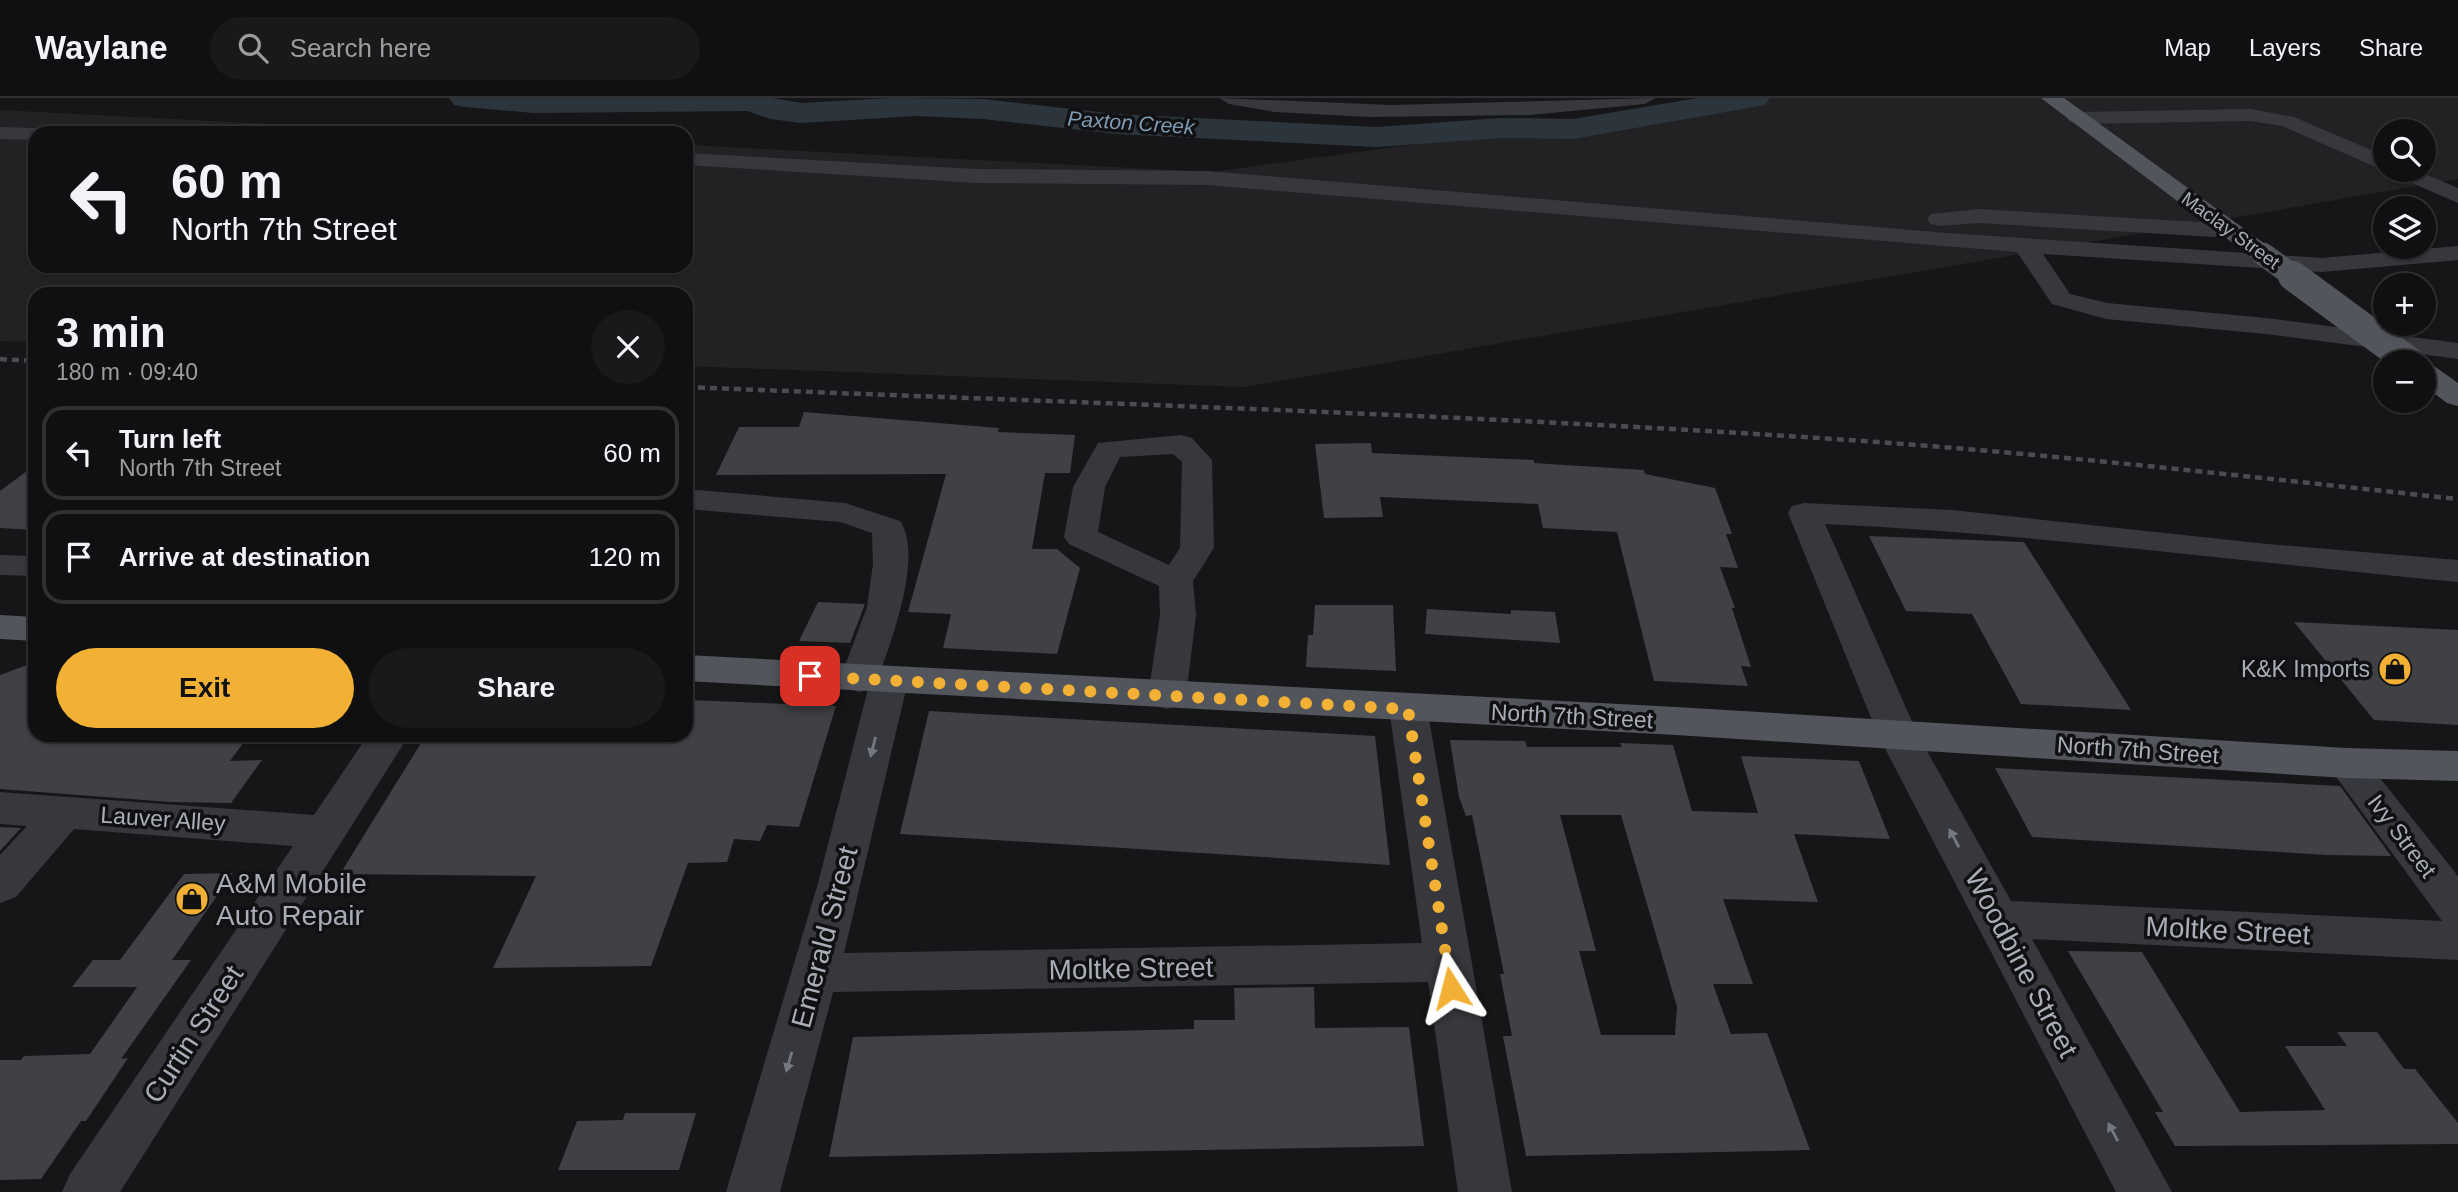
<!DOCTYPE html>
<meta charset="utf-8">
<style>
:root{--surface:#101012;--page:#19191b;--text:#f1f3f6;--muted:#9c9d9f;--line:#303032;--accent:#f2b134}
body{margin:0;font-family:Helvetica,sans-serif;background:var(--page);color:var(--text);height:100vh;display:flex;flex-direction:column;font-size:26px;white-space:nowrap}
*{box-sizing:border-box;margin:0}
p{font-size:23px;color:var(--muted)}
.icon{flex:none;width:38px;height:38px;fill:none;stroke:currentColor;stroke-width:2;stroke-linecap:round;stroke-linejoin:round}
.map{position:relative;flex:1;overflow:hidden}
.panel{position:absolute;left:28px;top:189px;width:665px;height:455px;display:flex;flex-direction:column;background:var(--surface);border-radius:21px;box-shadow:0 2px 5px #0004,0 0 0 2px var(--line)}
.panel>*{flex:none}
.top-card{position:absolute;left:28px;top:28px;width:665px;height:147px;border-radius:21px;box-shadow:0 2px 5px #0004,0 0 0 2px var(--line);background:#101012;color:var(--text);overflow:hidden}
.buttons{position:absolute;left:2373px;top:21px;display:grid;gap:14px}
.buttons a{display:grid;place-items:center;width:63px;height:63px;border-radius:50%;background:var(--surface);box-shadow:0 2px 5px #0004,0 0 0 2px var(--line);font-size:35px}
.pin{position:absolute;display:grid;place-items:center;width:60px;height:60px;color:#fff;margin:-30px;border-radius:14px;box-shadow:0 4px 10px #0006}
.me{position:absolute;width:77px;margin:-38px;rotate:351deg;stroke-linejoin:round;filter:drop-shadow(0 0 5px #0008)}
.turn{display:flex;align-items:center;gap:24px;height:147px;padding:0 28px;font-size:32px}
.turn .icon{width:91px;height:91px;stroke-width:2.5}
.turn b{display:block;font-size:49px;line-height:60px}
.round{display:grid;place-items:center;flex:none;width:74px;height:74px;border-radius:37px;background:var(--page)}
.head{display:flex;align-items:center;justify-content:space-between;height:119px;padding:0 28px}
h1{font-size:42px;font-weight:800;line-height:52px}
.button{display:flex;gap:14px;margin-top:auto;padding:14px 28px}
.button a{flex:1;height:80px;border-radius:42px;background:var(--accent);color:#111;font-size:28px;font-weight:800;line-height:80px;text-align:center}
.button a+a{background:var(--page);color:var(--text)}
ul{padding:0;list-style:none}
li{display:flex;align-items:center;gap:21px;height:94px;margin:0 14px 10px;padding:0 14px;border:4px solid var(--line);border-radius:21px}
li div{flex:1}
li b{display:block;font-size:26px}
li em{font-style:normal}
header{display:flex;align-items:center;gap:42px;box-sizing:border-box;height:98px;padding:0 35px;background:var(--surface);border-bottom:2px solid var(--line)}
header strong{font-size:33px}
nav{display:flex;gap:38px;margin-inline-start:auto;font-size:24px}
.search{width:490px;height:63px;background:var(--page);display:flex;align-items:center;gap:18px;box-sizing:border-box;padding:0 24px;border-radius:38px;color:var(--muted);font-size:26px}
.map>svg:first-child{display:block}
.built{fill:#222225;fill-rule:evenodd}
.lines{fill:none;stroke-linecap:round;stroke-linejoin:round}
.river{fill:#2c353c;fill-rule:evenodd}
.building{fill:#404145;fill-rule:evenodd}
.minor{fill:#37383d;fill-rule:evenodd}
.major{fill:#53555c;fill-rule:evenodd}
.rail{stroke:#4a4c52;stroke-width:4.5;stroke-dasharray:7 5;stroke-linecap:butt}
.major-bridge-far1{stroke:#53555c;stroke-width:23}
.major-bridge{stroke:#53555c;stroke-width:30}
.oneway{fill:#757881}
.route{stroke:#f2b134;stroke-width:12;stroke-dasharray:0 21.6}
.labels{text-anchor:middle;stroke-width:7;stroke-linejoin:round;paint-order:stroke}
.far-street-label{font-size:19px;fill:#a8adb8;stroke:#111113}
.far-water-label{font-size:21px;font-style:italic;fill:#7f9bb3;stroke:#111113}
.poi-label{font-size:23px;fill:#a8adb8;stroke:#111113;text-anchor:end}
.street-label{font-size:23px;fill:#a8adb8;stroke:#111113}
.near-poi-label{font-size:28px;fill:#a8adb8;stroke:#111113;text-anchor:start}
.near-street-label{font-size:28px;fill:#a8adb8;stroke:#111113}
</style>
<header>
<strong>Waylane</strong>
<div class="search"><svg class="icon" aria-label="search" viewBox="0 0 24 24"><circle cx="10" cy="10" r="6"/><path d="M15 15l6 6"/></svg>Search here</div>
<nav><a>Map</a><a>Layers</a><a>Share</a></nav>
</header>
<div class="map">
<svg width="2458" height="1094" viewBox="0 0 2458 1094">
<rect width="100%" height="100%" fill="#161618"/>
<path class="built" d="M 1757,0 L 2458,0 L 2458,81 L 1245,289 L 686,268 L 686,196 L 35,196 L 35,244 L 0,243 L 0,12 L 446,35 L 35,35 L 35,168 L 686,168 L 686,47 L 1212,74 ZM 2385,33 L 2424,33 L 2424,72 L 2385,72 Z"/>
<g class="lines">
<path class="river" d="M 449,0 L 772,0 L 801,5 L 890,0 L 983,1 L 1116,16 L 1377,29 L 1501,20 L 1573,21 L 1698,0 L 1770,0 L 1765,7 L 1754,9 L 1573,41 L 1501,40 L 1377,49 L 1116,36 L 983,21 L 916,18 L 801,25 L 771,21 L 747,13 L 534,15 L 465,9 L 454,7 Z"/>
</g>
<path class="building" d="M 804,314 L 999,330 L 998,334 L 1075,337 L 1070,375 L 1045,375 L 1032,451 L 1057,451 L 1080,470 L 1057,556 L 943,550 L 951,516 L 908,514 L 946,376 L 716,377 L 739,329 L 799,329 Z
M 1371,345 L 1372,355 L 1534,362 L 1534,365 L 1644,372 L 1645,376 L 1715,390 L 1732,436 L 1726,436 L 1738,470 L 1720,469 L 1735,510 L 1732,510 L 1751,569 L 1741,568 L 1748,588 L 1654,583 L 1617,434 L 1543,430 L 1538,406 L 1380,399 L 1383,419 L 1324,420 L 1315,346 Z
M 35,367 L 35,432 L 0,430 L 0,393 Z
M 1869,438 L 2024,444 L 2131,612 L 2021,606 L 1972,516 L 1906,513 Z
M 818,504 L 865,506 L 850,545 L 799,543 Z
M 1315,507 L 1393,507 L 1396,573 L 1306,569 L 1308,537 L 1313,537 Z
M 1427,511 L 1511,516 L 1511,512 L 1555,514 L 1560,545 L 1425,536 Z
M 2294,524 L 2458,532 L 2458,627 L 2374,622 Z
M 35,564 L 35,637 L 249,637 L 230,663 L 262,662 L 231,705 L 170,704 L 0,691 L 0,577 Z
M 686,602 L 836,608 L 799,729 L 767,727 L 760,743 L 734,741 L 727,764 L 688,765 L 651,868 L 493,870 L 536,778 L 340,776 L 426,637 L 686,637 Z
M 929,613 L 1375,638 L 1390,767 L 900,736 Z
M 1450,642 L 1525,643 L 1527,649 L 1622,649 L 1620,645 L 1673,647 L 1692,713 L 1758,715 L 1741,658 L 1859,663 L 1890,741 L 1794,736 L 1818,804 L 1723,801 L 1753,886 L 1713,886 L 1731,936 L 1767,935 L 1810,1052 L 1526,1058 L 1503,938 L 1512,938 L 1500,876 L 1504,876 L 1472,717 L 1466,718 L 1459,699 ZM 1560,717 L 1621,717 L 1677,909 L 1675,937 L 1601,937 L 1579,853 L 1596,853 Z
M 1995,670 L 2340,688 L 2391,758 L 2328,757 L 2032,739 Z
M 0,729 L 21,730 L 0,753 Z
M 233,775 L 172,862 L 191,862 L 121,961 L 128,960 L 86,1023 L 81,1023 L 41,1081 L 0,1082 L 0,962 L 21,962 L 24,958 L 90,956 L 137,889 L 72,889 L 93,862 L 120,862 L 184,776 Z
M 2068,853 L 2142,854 L 2240,1014 L 2325,1012 L 2285,948 L 2347,948 L 2337,934 L 2377,934 L 2404,971 L 2415,971 L 2458,1025 L 2458,1046 L 2175,1048 L 2155,1014 L 2163,1014 Z
M 1314,889 L 1315,930 L 1409,929 L 1424,1048 L 829,1059 L 853,939 L 1194,931 L 1194,922 L 1235,922 L 1234,890 Z
M 625,1015 L 696,1015 L 679,1072 L 558,1072 L 577,1023 L 623,1022 Z"/>
<g class="lines">
<path class="minor" d="M 1219,0 L 1391,7 L 1655,0 L 1645,6 L 1530,17 L 1368,19 L 1275,14 L 1229,6 Z
M 2251,11 L 2294,19 L 2385,58 L 2385,72 L 2415,72 L 2458,90 L 2458,105 L 2282,28 L 2251,23 L 2077,26 L 2070,24 L 2067,20 L 2070,16 L 2077,14 Z
M 0,29 L 35,30 L 45,35 L 35,35 L 35,42 L 0,41 Z
M 686,55 L 977,71 L 1207,73 L 1947,135 L 2322,160 L 2458,148 L 2458,162 L 2322,174 L 2043,156 L 2070,196 L 2107,205 L 2266,220 L 2458,245 L 2458,261 L 2266,236 L 2106,221 L 2052,206 L 2017,154 L 1207,87 L 977,85 L 686,67 Z
M 1979,111 L 2232,126 L 2240,128 L 2244,133 L 2240,138 L 2232,140 L 1979,125 L 1939,128 L 1931,126 L 1927,121 L 1931,116 Z
M 1181,337 L 1192,340 L 1212,362 L 1214,450 L 1193,483 L 1196,517 L 1186,598 L 1181,607 L 1167,611 L 1153,607 L 1148,598 L 1160,517 L 1159,488 L 1069,446 L 1064,439 L 1073,389 L 1098,345 ZM 1173,356 L 1182,364 L 1180,450 L 1169,467 L 1098,434 L 1105,389 L 1120,359 Z
M 686,391 L 845,405 L 900,423 C 923,456 893,538 881,572 L 889,570 L 902,574 L 908,583 L 844,855 L 1422,845 L 1389,610 L 1394,601 L 1408,597 L 1422,601 L 1427,610 L 1512,1094 L 1458,1094 L 1428,884 L 833,894 L 780,1094 L 726,1094 L 818,785 L 868,591 L 859,594 L 846,590 L 840,581 L 867,509 L 873,466 L 872,435 L 840,424 L 686,411 Z
M 1804,405 L 1952,412 L 2267,446 L 2458,462 L 2458,484 C 2247,464 2037,436 1825,426 L 1918,637 L 2011,803 L 2442,823 L 2326,665 L 2332,655 L 2346,650 L 2360,655 L 2458,778 L 2458,862 L 2032,841 L 2172,1094 L 2116,1094 L 1878,637 L 1788,415 L 1792,408 Z
M 0,457 L 35,458 L 35,478 L 0,477 Z
M 368,637 L 409,637 L 120,1094 L 62,1094 L 70,1076 L 293,748 L 74,731 L 16,799 L 0,805 L 0,757 L 27,728 L 0,726 L 0,694 L 314,717 Z"/>
<path class="major" d="M 2041,0 L 2064,0 L 2272,151 L 2276,156 L 2272,161 L 2263,164 L 2254,161 Z
M 2424,265 L 2434,268 L 2458,285 L 2458,308 L 2447,305 L 2424,288 Z
M 0,517 L 35,519 L 35,543 L 0,541 Z
M 686,557 L 1676,609 L 2346,650 L 2458,653 L 2458,683 L 2346,680 L 1676,637 L 686,583 Z"/>
<path class="rail" d="M 0,261 L 35,263
M 686,289 C 1078,305 1471,316 1863,343 C 2062,357 2260,380 2458,401"/>
<path class="major-bridge-far1" d="M 2263,156 L 2296,180"/>
<path class="major-bridge" d="M 2293,178 L 2410,264"/>
</g>
<defs><path id="oneway-solid" d="M-6-.8H1V-3.2L6.5 0L1 3.2V.8H-6Z" transform="scale(1.75)"/></defs>
<g class="oneway">
<use href="#oneway-solid" transform="translate(873 649) rotate(104)"/>
<use href="#oneway-solid" transform="translate(1954 740) rotate(-118)"/>
<use href="#oneway-solid" transform="translate(789 964) rotate(106)"/>
<use href="#oneway-solid" transform="translate(2113 1034) rotate(-118)"/>
</g>
<g class="lines">
<path class="route" d="M 810,578 L 1408,611 L 1451,890"/>
</g>
<defs>
<symbol id="shop-disc" viewBox="-11 -11 22 22"><circle r="9.5" fill="#f2b134" stroke="#111113"/><path d="M-5-2.5h2.3a2.7 3.5 0 0 1 5.4 0H5L5.5 6h-11ZM-1.5-2.5h3a1.5 2.3 0 0 0-3 0Z" fill="#111"/></symbol>
</defs>
<g fill-rule="evenodd">
<use href="#shop-disc" x="2376" y="552" width="38" height="38"/>
<use href="#shop-disc" x="173" y="782" width="38" height="38"/>
</g>
<g class="labels">
<g class="far-street-label">
<text transform="translate(2231 132) rotate(36)" y="7">Maclay Street</text>
</g>
<g class="far-water-label">
<text transform="translate(1131 25) rotate(4)" y="7">Paxton Creek</text>
</g>
<g class="poi-label">
<text x="2370" y="579">K&amp;K Imports</text>
</g>
<g class="street-label">
<text transform="translate(1572 618) rotate(3)" y="8">North 7th Street</text>
<text transform="translate(2138 652) rotate(4)" y="8">North 7th Street</text>
<text transform="translate(163 721) rotate(4)" y="8">Lauver Alley</text>
<text transform="translate(2402 738) rotate(53)" y="8">Ivy Street</text>
</g>
<g class="near-poi-label">
<text x="216" y="795">A&amp;M Mobile<tspan x="216" dy="32">Auto Repair</tspan></text>
</g>
<g class="near-street-label">
<text transform="translate(2228 832) rotate(3)" y="10">Moltke Street</text>
<text transform="translate(824 839) rotate(-75)" y="10">Emerald Street</text>
<text transform="translate(2022 865) rotate(62)" y="10">Woodbine Street</text>
<text transform="translate(1131 870) rotate(-1)" y="10">Moltke Street</text>
<text transform="translate(193 936) rotate(-57)" y="10">Curtin Street</text>
</g>
</g>
</svg>
<div class="buttons">
<a><svg class="icon" aria-label="search" viewBox="0 0 24 24"><circle cx="10" cy="10" r="6"/><path d="M15 15l6 6"/></svg></a>
<a><svg class="icon" aria-label="layers" viewBox="0 0 24 24"><path d="M12 4l9 5-9 5-9-5zM3 14l9 5 9-5"/></svg></a>
<a>+</a>
<a>−</a>
</div>
<div class="pin" style="left:810px;top:578px;background:#d93025"><svg class="icon" aria-label="arrive" viewBox="0 0 24 24"><path d="M6 21V4h12l-3 4 3 4H6"/></svg></div>
<svg class="me" style="left:1451px;top:890px" viewBox="-20 -20 40 40"><path d="M0-17L14 15 0 8-14 15z" fill="#f2b134" stroke="#fff" stroke-width="4"/></svg>
<div class="top-card">
<div class="turn"><svg class="icon" aria-label="left" viewBox="0 0 24 24"><path d="M17 20v-9H6M10 6l-5 5 5 5"/></svg><div><b>60 m</b>North 7th Street</div></div>
</div>
<section class="panel">
<div class="head"><div><h1>3 min</h1><p>180 m · 09:40</p></div><a class="round"><svg class="icon" aria-label="close" viewBox="0 0 24 24"><path d="M6 6l12 12M18 6L6 18"/></svg></a></div>
<ul>
<li><svg class="icon" aria-label="left" viewBox="0 0 24 24"><path d="M17 20v-9H6M10 6l-5 5 5 5"/></svg><div><b>Turn left</b><p>North 7th Street</p></div><em>60 m</em></li>
<li><svg class="icon" aria-label="arrive" viewBox="0 0 24 24"><path d="M6 21V4h12l-3 4 3 4H6"/></svg><div><b>Arrive at destination</b></div><em>120 m</em></li>
</ul>
<div class="button"><a>Exit</a><a>Share</a></div>
</section>
</div>
